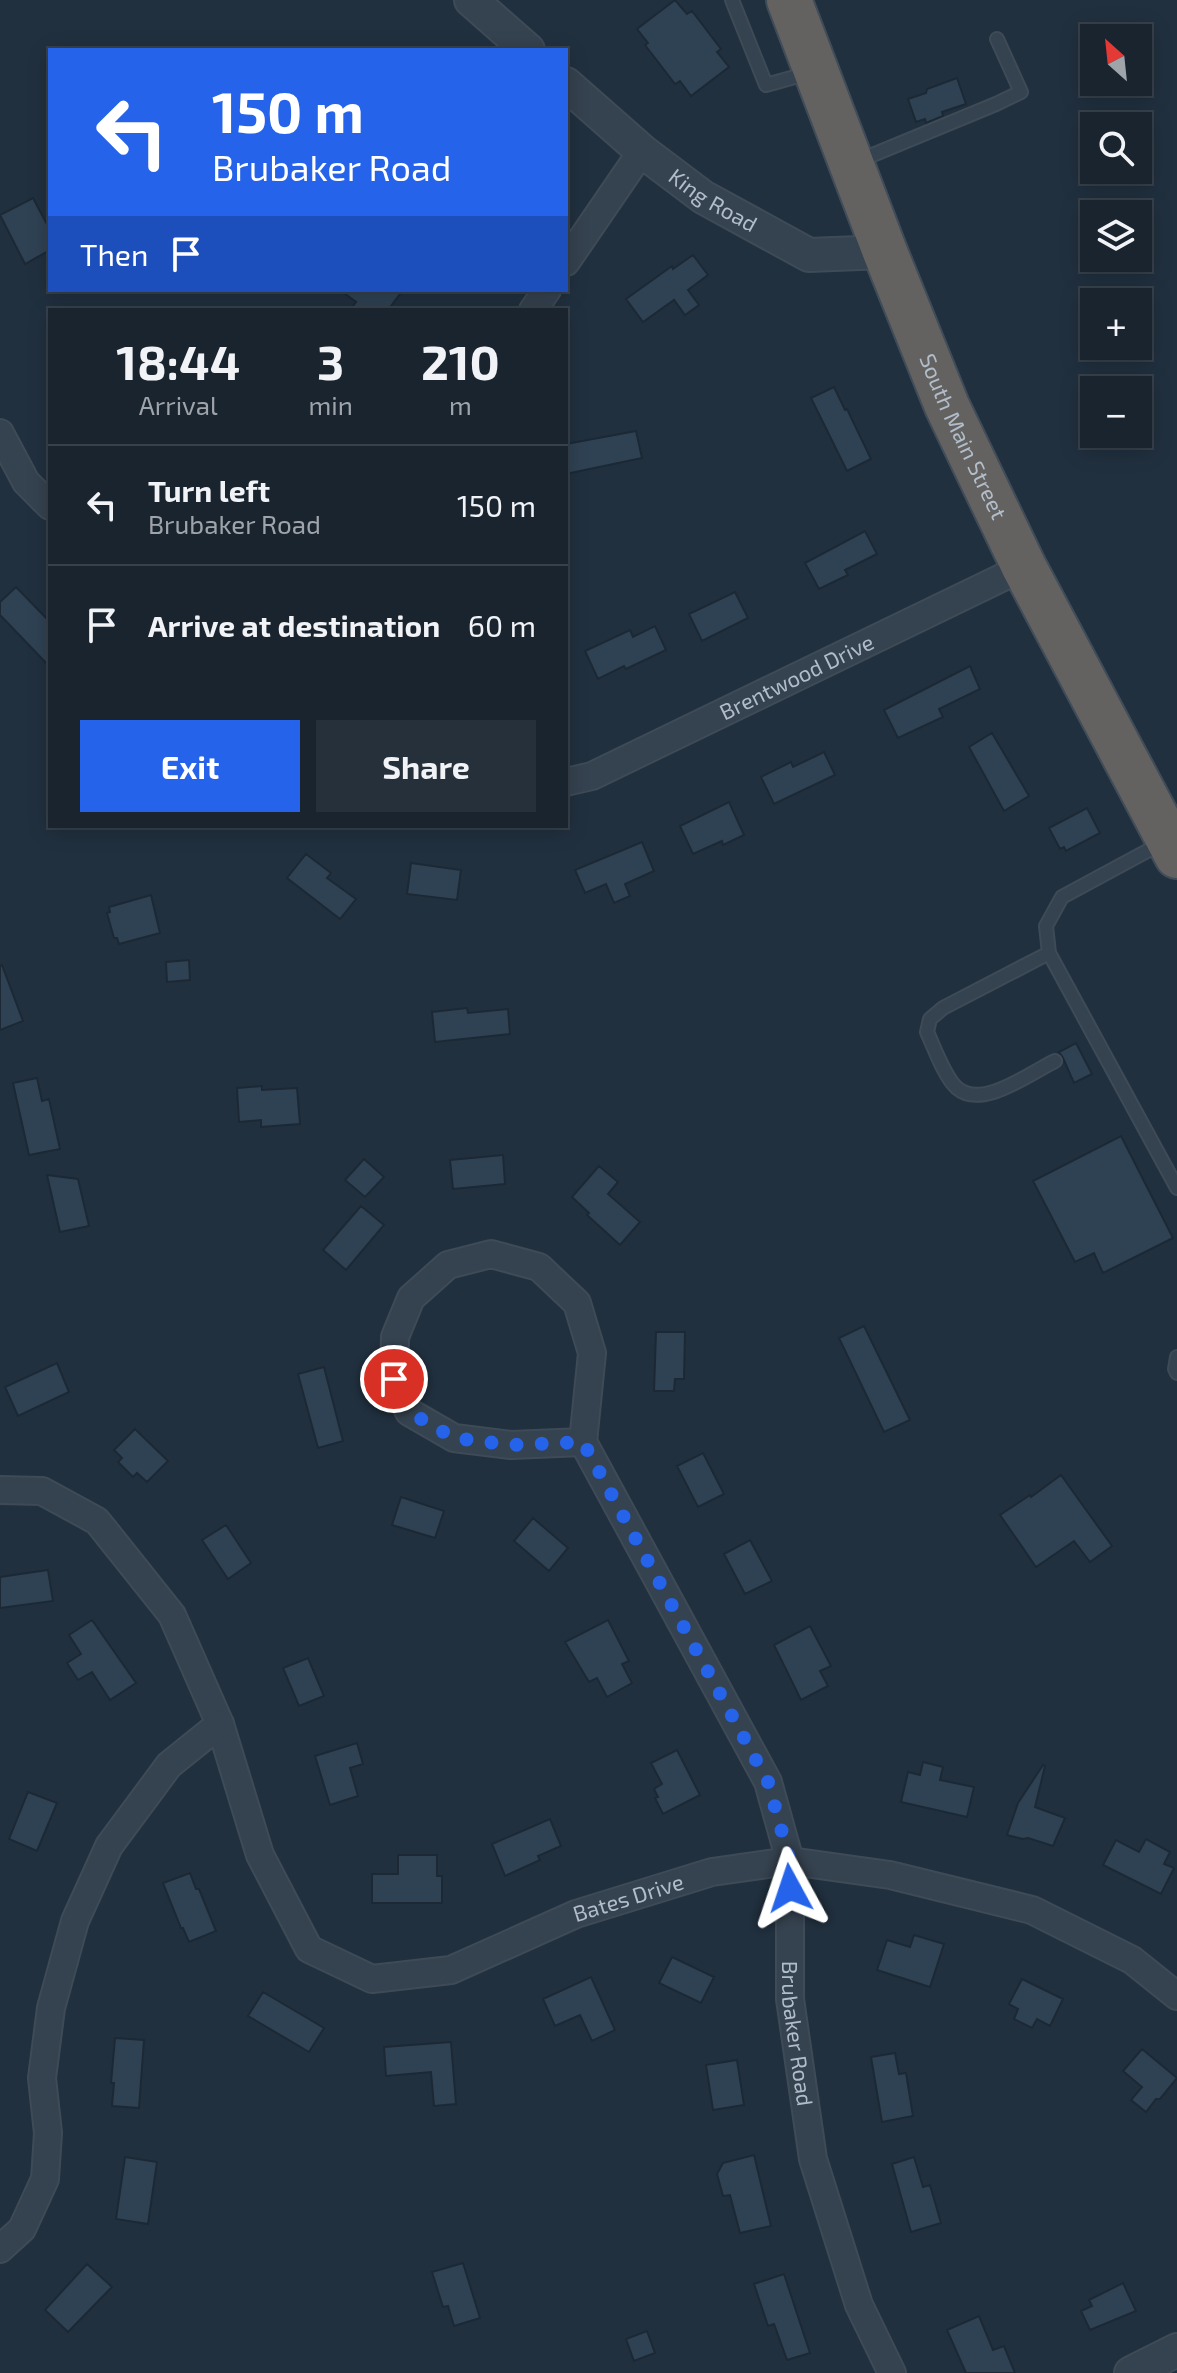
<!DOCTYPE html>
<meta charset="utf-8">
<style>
:root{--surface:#19242f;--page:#26303b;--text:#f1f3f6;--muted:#9fa4aa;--line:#37414b;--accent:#2563eb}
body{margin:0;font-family:"Exo 2",sans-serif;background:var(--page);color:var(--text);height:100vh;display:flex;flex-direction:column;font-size:30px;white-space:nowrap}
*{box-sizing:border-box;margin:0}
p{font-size:26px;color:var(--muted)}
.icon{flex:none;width:44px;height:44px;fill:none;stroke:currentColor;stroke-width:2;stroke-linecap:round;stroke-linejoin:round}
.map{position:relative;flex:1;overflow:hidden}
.sheet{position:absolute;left:48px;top:308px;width:520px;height:520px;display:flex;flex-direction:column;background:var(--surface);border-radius:0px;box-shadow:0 4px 20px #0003,0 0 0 2px var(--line)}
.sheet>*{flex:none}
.hud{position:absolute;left:48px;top:48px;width:520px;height:244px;border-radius:0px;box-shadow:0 4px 20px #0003,0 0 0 2px var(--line);background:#2563eb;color:#fff;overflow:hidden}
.needle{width:52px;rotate:333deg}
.buttons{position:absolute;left:1080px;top:24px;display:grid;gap:16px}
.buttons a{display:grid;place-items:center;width:72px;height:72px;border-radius:0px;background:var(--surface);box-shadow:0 4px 20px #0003,0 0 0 2px var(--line);font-size:40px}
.pin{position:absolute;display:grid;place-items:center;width:68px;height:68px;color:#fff;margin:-34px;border:4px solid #fff;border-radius:50%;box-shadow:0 2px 8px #0007}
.me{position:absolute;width:88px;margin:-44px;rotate:355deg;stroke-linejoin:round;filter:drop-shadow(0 0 6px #0008)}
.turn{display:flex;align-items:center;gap:28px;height:168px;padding:0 32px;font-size:36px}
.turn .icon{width:104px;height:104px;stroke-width:2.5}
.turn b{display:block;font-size:56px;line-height:68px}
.then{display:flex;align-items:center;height:76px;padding:0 32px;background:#0003;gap:16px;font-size:30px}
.eta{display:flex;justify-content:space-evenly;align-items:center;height:136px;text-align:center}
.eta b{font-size:48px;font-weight:700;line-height:56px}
.primary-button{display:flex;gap:16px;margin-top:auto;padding:16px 32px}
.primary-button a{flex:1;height:92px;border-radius:0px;background:var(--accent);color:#fff;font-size:32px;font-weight:700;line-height:92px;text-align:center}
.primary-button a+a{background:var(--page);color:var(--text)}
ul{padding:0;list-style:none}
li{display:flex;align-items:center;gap:24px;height:120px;padding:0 32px;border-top:2px solid var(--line)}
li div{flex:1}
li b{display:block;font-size:30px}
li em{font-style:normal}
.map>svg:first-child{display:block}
.building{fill:#2f4253;stroke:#1c2935;stroke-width:2}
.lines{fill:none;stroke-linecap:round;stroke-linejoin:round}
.service-casing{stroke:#3e4b57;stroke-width:16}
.minor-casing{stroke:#3e4b57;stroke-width:30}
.tertiary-casing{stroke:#3e4b57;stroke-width:36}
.trunk-casing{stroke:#404d59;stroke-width:48}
.service{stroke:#35424f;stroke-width:12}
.minor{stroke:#35424f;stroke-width:26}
.tertiary{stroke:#35424f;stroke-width:32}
.trunk{stroke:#646260;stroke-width:44}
.route{stroke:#2563eb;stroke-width:14;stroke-dasharray:0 25.2}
.labels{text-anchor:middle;stroke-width:8;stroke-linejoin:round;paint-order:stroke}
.street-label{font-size:22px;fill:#b1bdca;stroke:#1a2733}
</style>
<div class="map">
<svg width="1177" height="2373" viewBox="0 0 1177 2373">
<rect width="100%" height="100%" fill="#21303f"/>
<path class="building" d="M 675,0 L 687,14 L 692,11 L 721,49 L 717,52 L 729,67 L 691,96 L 680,81 L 675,84 L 645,45 L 648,43 L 637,29 Z
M 957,78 L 966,104 L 942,112 L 943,116 L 926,123 L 925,119 L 916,122 L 908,99 L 926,93 L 927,89 Z
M 33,198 L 50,230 L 50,250 L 25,264 L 0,215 Z
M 693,255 L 708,275 L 688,290 L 699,305 L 685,315 L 674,300 L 643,322 L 626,299 L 672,266 L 673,269 Z
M 340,290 L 403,290 L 388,310 L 350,310 L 356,302 Z
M 834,387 L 845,410 L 847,409 L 871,459 L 847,471 L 811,398 Z
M 636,431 L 642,458 L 566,474 L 566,444 Z
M 865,531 L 877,554 L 845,570 L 848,575 L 819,589 L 805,563 Z
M 16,587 L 50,622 L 50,667 L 0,615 L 0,602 Z
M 735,592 L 748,618 L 702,641 L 689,614 Z
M 655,626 L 666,650 L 626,669 L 624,666 L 598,679 L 585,651 L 630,630 L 633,637 Z
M 970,666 L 980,689 L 939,709 L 943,717 L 898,738 L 884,710 Z
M 992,733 L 1029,796 L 1004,811 L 969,747 Z
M 824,752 L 835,775 L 774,804 L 761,777 L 791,762 L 793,767 Z
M 729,802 L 744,835 L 723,845 L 722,841 L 693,854 L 680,826 Z
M 1087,808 L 1100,833 L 1066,851 L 1064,847 L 1060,849 L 1049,828 Z
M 642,842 L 654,871 L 625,884 L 630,896 L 614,903 L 606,884 L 585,893 L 575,870 Z
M 306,854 L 331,873 L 327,878 L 356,899 L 340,919 L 287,878 Z
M 411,863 L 461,870 L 457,900 L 407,894 Z
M 151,895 L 160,933 L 119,944 L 117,938 L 114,938 L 107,913 L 110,912 L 109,907 Z
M 189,960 L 190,980 L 167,982 L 166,962 Z
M 2,965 L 23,1021 L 0,1030 L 0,966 Z
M 467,1008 L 468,1013 L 508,1009 L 510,1034 L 435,1042 L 432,1012 Z
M 1076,1043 L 1092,1074 L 1074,1083 L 1063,1058 L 1059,1052 Z
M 37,1078 L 42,1101 L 49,1099 L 60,1149 L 29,1155 L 13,1083 Z
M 262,1086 L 262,1090 L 297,1088 L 300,1124 L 261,1127 L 261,1120 L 239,1122 L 237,1088 Z
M 1121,1136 L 1173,1238 L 1103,1273 L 1094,1253 L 1075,1262 L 1033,1181 Z
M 503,1155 L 505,1184 L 453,1189 L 450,1160 Z
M 364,1159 L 384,1177 L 365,1197 L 345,1180 Z
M 599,1166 L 618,1182 L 608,1194 L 640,1222 L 620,1245 L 587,1215 L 589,1213 L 572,1197 Z
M 47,1175 L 78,1179 L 89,1226 L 60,1232 Z
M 361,1206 L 384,1225 L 346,1270 L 323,1250 Z
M 864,1326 L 910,1420 L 884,1432 L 839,1338 Z
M 656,1332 L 685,1332 L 684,1379 L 675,1379 L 674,1391 L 654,1391 Z
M 57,1363 L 69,1392 L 18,1416 L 5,1387 Z
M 324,1367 L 343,1441 L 318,1448 L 298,1374 Z
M 135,1429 L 168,1461 L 147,1482 L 137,1473 L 133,1477 L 118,1462 L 122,1458 L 114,1450 Z
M 703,1453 L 724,1494 L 698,1507 L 677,1466 Z
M 1061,1475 L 1112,1546 L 1090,1562 L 1074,1541 L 1036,1567 L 1000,1515 L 1030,1495 L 1031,1497 Z
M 401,1497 L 444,1511 L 435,1538 L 392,1525 Z
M 533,1518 L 568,1548 L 549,1571 L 514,1541 Z
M 226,1525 L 251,1563 L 228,1579 L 202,1540 Z
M 750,1540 L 772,1581 L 745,1594 L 724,1554 Z
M 48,1570 L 53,1601 L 0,1608 L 0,1577 Z
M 92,1620 L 136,1683 L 110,1700 L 92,1672 L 78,1680 L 67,1663 L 81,1654 L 69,1635 Z
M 608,1620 L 629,1661 L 622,1664 L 632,1683 L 607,1697 L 597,1678 L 589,1682 L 565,1642 Z
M 810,1626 L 831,1666 L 820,1671 L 828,1686 L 801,1700 L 774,1645 Z
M 308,1658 L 324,1696 L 299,1706 L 283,1668 Z
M 357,1743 L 363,1764 L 350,1768 L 358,1796 L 330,1805 L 315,1756 Z
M 677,1750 L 700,1795 L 663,1814 L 655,1798 L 658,1797 L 654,1789 L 662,1784 L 651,1763 Z
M 923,1762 L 943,1767 L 940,1780 L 974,1787 L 967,1817 L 901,1802 L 908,1772 L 920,1775 Z
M 1043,1765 L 1045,1766 L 1035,1807 L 1065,1818 L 1053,1846 L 1028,1838 L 1023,1839 L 1007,1835 L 1018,1803 Z
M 28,1792 L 57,1803 L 37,1851 L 9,1839 Z
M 550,1819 L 561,1846 L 538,1856 L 540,1860 L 505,1876 L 492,1844 Z
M 1146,1839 L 1170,1852 L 1164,1864 L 1174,1868 L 1161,1894 L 1103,1865 L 1116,1840 L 1139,1852 Z
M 398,1855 L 437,1855 L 437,1876 L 442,1876 L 442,1903 L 372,1903 L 372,1874 L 398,1874 Z
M 190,1873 L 196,1889 L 199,1889 L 216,1931 L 189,1942 L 183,1928 L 181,1928 L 163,1883 Z
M 914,1935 L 944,1944 L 930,1987 L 877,1970 L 887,1940 L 910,1947 Z
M 672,1957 L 714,1977 L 701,2003 L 659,1983 Z
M 591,1977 L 615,2030 L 592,2041 L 580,2015 L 555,2026 L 543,1999 Z
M 1022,1979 L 1063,1999 L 1050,2026 L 1037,2019 L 1032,2028 L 1014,2019 L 1018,2009 L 1009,2004 Z
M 263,1992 L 324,2028 L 309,2052 L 248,2016 Z
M 115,2038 L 144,2040 L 139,2108 L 112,2106 L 114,2083 L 111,2083 Z
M 451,2042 L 456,2104 L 434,2106 L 431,2072 L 386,2076 L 384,2047 Z
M 1142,2049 L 1177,2078 L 1160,2099 L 1156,2099 L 1146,2112 L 1131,2100 L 1142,2087 L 1123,2071 Z
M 895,2053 L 899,2074 L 906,2073 L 913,2116 L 882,2122 L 871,2057 Z
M 737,2060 L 744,2105 L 713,2110 L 706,2065 Z
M 754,2155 L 771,2226 L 740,2233 L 730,2195 L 723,2196 L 717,2174 L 723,2163 Z
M 125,2157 L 157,2162 L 148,2224 L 116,2219 Z
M 914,2157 L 923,2187 L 930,2185 L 941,2223 L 911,2232 L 892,2164 Z
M 463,2263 L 480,2318 L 454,2326 L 448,2306 L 443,2307 L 432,2272 Z
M 87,2264 L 112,2287 L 68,2332 L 45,2310 Z
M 784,2274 L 810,2353 L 787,2360 L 774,2324 L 768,2326 L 754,2284 Z
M 1123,2283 L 1136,2311 L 1090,2330 L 1081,2311 L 1092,2306 L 1089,2300 Z
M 979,2316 L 993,2350 L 1004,2346 L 1015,2373 L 966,2373 L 947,2330 Z
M 647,2331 L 655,2353 L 634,2361 L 626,2339 Z"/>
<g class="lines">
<defs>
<path id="service" d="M 732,0 L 766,85 L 809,73
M 858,161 L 996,104 L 1021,92 L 997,39
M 1162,843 L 1062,897 L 1046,926 L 1049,953 L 1177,1188
M 1049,953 L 943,1008 L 930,1019 L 927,1032 C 934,1047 945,1078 957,1088 C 982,1110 1030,1073 1055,1061
M 1177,1357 L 1175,1369 L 1177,1373"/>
<g id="minor">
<path d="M 566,262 L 642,151"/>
<path d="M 533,310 L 547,290"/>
<path d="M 0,433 L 26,482 L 50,506"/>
<path id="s1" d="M 566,782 L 592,776 L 1024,567"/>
<path d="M 491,1254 L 539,1267 L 577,1303 L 592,1353 L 583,1442 L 511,1445 L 454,1438 L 409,1412 L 394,1379 L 395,1337 L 411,1298 L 448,1265 Z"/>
<path id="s2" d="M 583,1442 L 768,1782 L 790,1861 L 790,1999 L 813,2159 L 859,2305 L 892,2373"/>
<path id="s3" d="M 0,1490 L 42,1491 L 97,1521 L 172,1615 L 220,1724 L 260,1855 L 309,1949 L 372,1979 L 451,1970 L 576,1914 L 712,1872 L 790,1861 L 890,1875 L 1032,1910 L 1132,1960 L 1177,1996"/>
<path d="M 0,2249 L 22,2229 L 45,2179 L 48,2133 L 42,2078 L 51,2008 L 75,1921 L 109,1846 L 169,1765 L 220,1724"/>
</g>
<g id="tertiary">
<path d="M 471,0 L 528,50"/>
<path id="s4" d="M 566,84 L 642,151 L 703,197 L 809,255 L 885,252"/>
<path d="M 1131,2373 L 1177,2350"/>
</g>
<g id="trunk">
<path id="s5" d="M 789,0 L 885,252 L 947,406 L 1024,567 L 1177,856"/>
</g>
</defs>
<use href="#service" class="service-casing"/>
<use href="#minor" class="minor-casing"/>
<use href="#tertiary" class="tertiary-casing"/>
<use href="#trunk" class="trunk-casing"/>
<use href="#service" class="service"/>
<use href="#minor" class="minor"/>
<use href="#tertiary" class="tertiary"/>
<use href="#trunk" class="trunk"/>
</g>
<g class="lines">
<path class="route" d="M 394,1379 L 409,1412 L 454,1438 L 511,1445 L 583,1442 L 768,1782 L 790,1861 L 790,1888"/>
</g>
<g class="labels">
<g class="street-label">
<text dy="8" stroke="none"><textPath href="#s4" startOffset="188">King Road</textPath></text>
<text dy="8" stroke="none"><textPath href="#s5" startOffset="470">South Main Street</textPath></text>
<text dy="8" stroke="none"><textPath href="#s1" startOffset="254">Brentwood Drive</textPath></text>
<text dy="8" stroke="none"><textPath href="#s3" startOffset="928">Bates Drive</textPath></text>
<text dy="8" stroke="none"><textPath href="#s2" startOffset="642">Brubaker Road</textPath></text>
</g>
</g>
</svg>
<div class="buttons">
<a><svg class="needle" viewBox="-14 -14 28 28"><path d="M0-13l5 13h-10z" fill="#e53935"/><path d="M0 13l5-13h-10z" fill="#9fa4aa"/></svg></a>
<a><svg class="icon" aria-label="search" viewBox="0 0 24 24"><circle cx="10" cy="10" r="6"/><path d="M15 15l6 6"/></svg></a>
<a><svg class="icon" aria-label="layers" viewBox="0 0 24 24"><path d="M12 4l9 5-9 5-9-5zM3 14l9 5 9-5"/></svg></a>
<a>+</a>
<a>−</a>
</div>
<div class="pin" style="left:394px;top:1379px;background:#d93025"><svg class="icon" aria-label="arrive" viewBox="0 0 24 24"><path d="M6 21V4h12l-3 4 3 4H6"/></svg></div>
<svg class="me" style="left:790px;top:1888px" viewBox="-20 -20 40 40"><path d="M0-17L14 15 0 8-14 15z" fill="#2563eb" stroke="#fff" stroke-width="4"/></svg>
<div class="hud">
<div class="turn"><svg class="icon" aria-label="left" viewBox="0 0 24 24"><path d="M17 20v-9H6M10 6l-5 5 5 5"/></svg><div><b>150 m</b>Brubaker Road</div></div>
<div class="then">Then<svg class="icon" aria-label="arrive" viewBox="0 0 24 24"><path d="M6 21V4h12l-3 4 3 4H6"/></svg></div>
</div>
<section class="sheet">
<div class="eta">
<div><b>18:44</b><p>Arrival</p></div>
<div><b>3</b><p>min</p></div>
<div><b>210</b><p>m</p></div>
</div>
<ul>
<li><svg class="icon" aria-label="left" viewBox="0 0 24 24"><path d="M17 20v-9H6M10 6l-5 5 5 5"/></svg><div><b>Turn left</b><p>Brubaker Road</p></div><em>150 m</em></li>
<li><svg class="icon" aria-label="arrive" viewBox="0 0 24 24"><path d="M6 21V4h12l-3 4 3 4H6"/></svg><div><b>Arrive at destination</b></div><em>60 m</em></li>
</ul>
<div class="primary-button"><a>Exit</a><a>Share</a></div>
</section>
</div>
